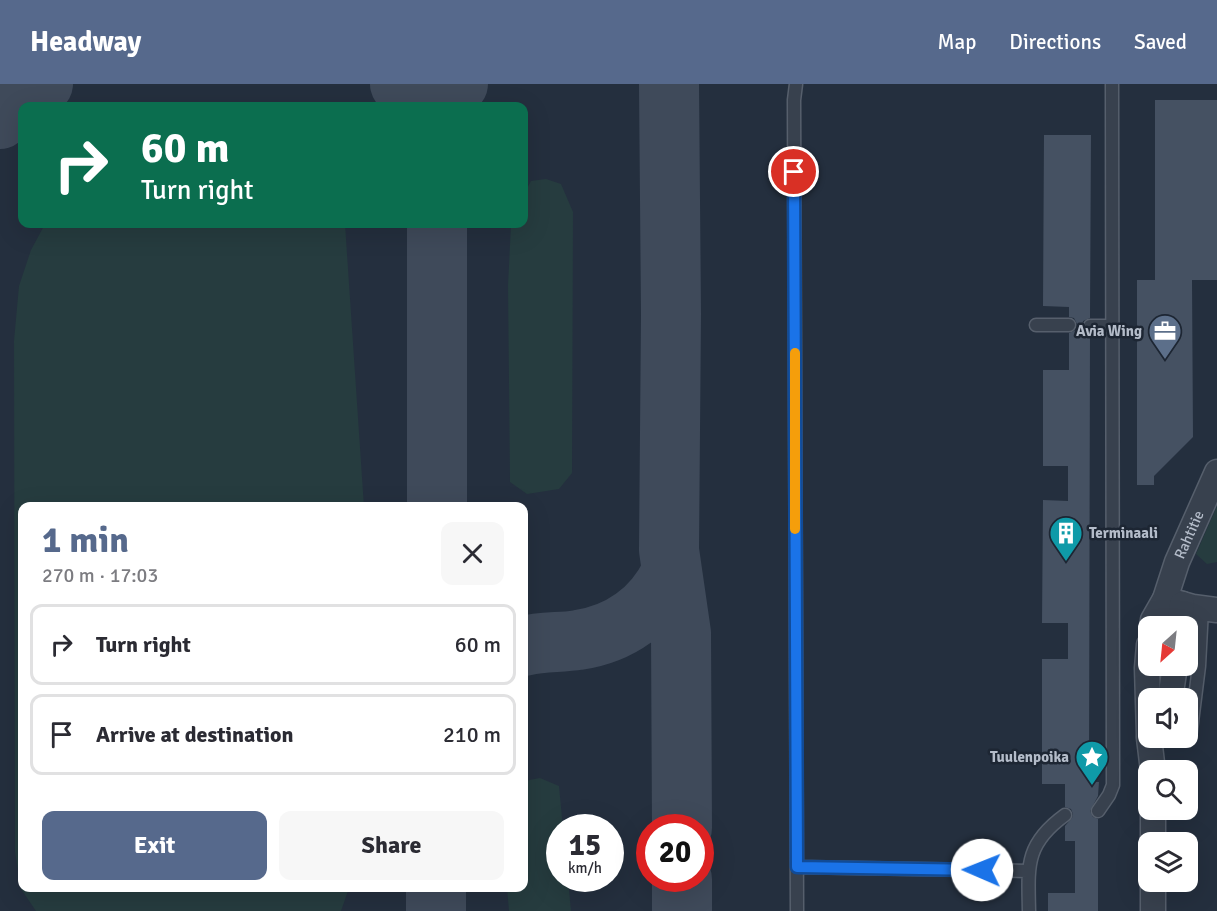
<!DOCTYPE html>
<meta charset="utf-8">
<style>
:root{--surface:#fff;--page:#f7f7f7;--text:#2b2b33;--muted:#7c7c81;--line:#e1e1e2;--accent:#56698c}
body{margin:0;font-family:Signika,sans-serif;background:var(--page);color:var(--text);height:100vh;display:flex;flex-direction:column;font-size:22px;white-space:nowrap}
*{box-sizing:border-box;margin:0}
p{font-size:20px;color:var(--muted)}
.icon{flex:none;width:33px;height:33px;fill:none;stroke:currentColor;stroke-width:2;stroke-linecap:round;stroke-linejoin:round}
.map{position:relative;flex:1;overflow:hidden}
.drawer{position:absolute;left:18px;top:418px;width:510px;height:390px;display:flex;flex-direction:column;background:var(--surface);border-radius:12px;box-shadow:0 6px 24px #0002}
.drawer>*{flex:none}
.hud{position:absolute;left:18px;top:18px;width:510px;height:126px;border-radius:12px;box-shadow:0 6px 24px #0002;background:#0b6e4f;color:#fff;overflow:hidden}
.needle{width:39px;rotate:207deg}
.fabs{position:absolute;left:1138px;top:532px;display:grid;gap:12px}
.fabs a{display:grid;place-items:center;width:60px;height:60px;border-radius:12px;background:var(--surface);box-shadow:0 6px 24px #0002;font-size:30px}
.speed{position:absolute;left:546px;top:730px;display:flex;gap:12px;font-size:30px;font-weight:700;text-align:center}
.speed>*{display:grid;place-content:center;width:78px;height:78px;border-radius:50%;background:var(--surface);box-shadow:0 6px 24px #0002;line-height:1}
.speed small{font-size:15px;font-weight:400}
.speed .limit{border:9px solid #d22;background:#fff;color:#111}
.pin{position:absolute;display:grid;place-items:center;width:51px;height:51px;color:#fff;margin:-26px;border:3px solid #fff;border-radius:50%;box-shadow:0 2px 6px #0007}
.me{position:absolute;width:66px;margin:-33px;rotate:271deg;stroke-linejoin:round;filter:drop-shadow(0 0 4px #0008)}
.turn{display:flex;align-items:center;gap:21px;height:126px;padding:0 24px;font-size:27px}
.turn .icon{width:78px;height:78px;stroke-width:2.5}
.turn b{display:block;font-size:42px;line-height:51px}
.round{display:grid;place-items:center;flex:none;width:63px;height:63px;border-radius:12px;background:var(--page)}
.head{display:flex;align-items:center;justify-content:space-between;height:102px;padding:0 24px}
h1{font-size:36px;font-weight:800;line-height:45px;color:var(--accent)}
.primary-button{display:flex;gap:12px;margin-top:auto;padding:12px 24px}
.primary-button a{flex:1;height:69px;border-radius:12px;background:var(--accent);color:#fff;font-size:24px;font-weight:800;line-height:69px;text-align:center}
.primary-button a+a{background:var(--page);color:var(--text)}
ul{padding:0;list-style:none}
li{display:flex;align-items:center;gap:18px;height:81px;margin:0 12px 9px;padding:0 12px;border:3px solid var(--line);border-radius:12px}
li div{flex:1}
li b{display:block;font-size:22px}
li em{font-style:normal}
header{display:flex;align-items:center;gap:36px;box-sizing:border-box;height:84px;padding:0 30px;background:var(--accent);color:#fff}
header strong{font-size:28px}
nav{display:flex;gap:33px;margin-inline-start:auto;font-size:21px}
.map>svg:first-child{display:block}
.green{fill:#263c3f}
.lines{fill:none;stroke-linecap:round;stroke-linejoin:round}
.taxiway{stroke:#3f4a5a;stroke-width:60}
.building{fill:#455162}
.service-casing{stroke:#565f6c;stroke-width:15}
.minor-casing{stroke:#565f6c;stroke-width:27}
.service{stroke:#38414e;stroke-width:12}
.minor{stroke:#38414e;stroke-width:24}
.route-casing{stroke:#114b97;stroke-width:15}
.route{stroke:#1a73e8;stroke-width:10}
.slow{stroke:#f59e0b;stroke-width:10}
.labels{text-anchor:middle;stroke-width:5;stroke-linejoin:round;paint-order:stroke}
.poi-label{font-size:15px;font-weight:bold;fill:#b4bcc9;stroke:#1d2633;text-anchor:end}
.street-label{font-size:15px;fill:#b4bcc9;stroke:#1d2633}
</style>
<header>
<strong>Headway</strong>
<nav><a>Map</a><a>Directions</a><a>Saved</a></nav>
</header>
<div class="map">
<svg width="1217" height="827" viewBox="0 0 1217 827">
<rect width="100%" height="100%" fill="#242f3e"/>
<path class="green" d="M 546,95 L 561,100 L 573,128 L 572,389 L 559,405 L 527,410 L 510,398 L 508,201 L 511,141 L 524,140 L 524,110 L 531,97 Z
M 45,140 L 345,140 L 364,423 L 22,423 L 22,804 L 349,804 L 341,827 L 36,827 L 21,805 L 15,768 L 14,257 L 19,202 L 31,166 Z
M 1217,422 L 1217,478 L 1207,480 L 1196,470 Z
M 540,694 L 559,702 L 563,744 L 560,744 L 560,795 L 568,795 L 571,827 L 509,827 L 507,804 L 524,804 L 524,697 Z"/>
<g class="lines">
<path class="taxiway" d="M 400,0 L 416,22
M 669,0 L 671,230 L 669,466 L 681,549 L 682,744
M 446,22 L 453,6 L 458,0
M 0,35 L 43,0
M 437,140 L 437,423
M 524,562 C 543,557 560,559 578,556 C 620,550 653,526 671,489
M 436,804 L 436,827
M 682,827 L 682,795"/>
</g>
<path class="building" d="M 1155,16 L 1217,16 L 1217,196 L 1192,196 L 1193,353 L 1154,392 L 1154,401 L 1137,401 L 1137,196 L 1155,196 Z
M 1044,51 L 1091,51 L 1090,234 L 1083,237 L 1082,243 L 1085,249 L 1090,250 L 1089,698 L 1099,698 L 1098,712 L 1090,727 L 1093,733 L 1098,735 L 1098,827 L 1048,827 L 1048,809 L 1075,809 L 1075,757 L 1065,757 L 1065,742 L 1072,734 L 1073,730 L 1071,725 L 1065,723 L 1065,700 L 1042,700 L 1042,575 L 1068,575 L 1068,539 L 1042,539 L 1043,416 L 1068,417 L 1068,382 L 1043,382 L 1043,286 L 1069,286 L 1069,249 L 1076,246 L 1077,240 L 1074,234 L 1069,233 L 1069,223 L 1043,222 Z"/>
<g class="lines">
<defs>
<path id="service" d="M 796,0 L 794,16 L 797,827
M 1036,241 L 1069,241
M 1090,242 L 1113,242
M 1190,654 L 1199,582 L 1202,525
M 1098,727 L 1109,711 L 1113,701 L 1112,0
M 797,783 L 1028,787
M 1029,827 C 1028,782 1025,760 1065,731"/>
<g id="minor">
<path d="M 1165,515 L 1193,523 L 1217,526"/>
<path id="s1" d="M 1152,543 L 1153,536 L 1165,515 L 1177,478 L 1217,388"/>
<path d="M 1179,543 L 1182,520"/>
<path d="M 1149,561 L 1147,584 L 1149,651"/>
<path d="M 1170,615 L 1175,582"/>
<path d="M 1149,654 L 1153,687"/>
<path d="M 1153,726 L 1153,759"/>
<path d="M 1153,798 L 1153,827"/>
</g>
</defs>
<use href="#service" class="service-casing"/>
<use href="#minor" class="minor-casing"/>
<use href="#service" class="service"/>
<use href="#minor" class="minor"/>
</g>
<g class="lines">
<defs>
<path id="route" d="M 794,88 L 797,783 L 982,786"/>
</defs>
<use href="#route" class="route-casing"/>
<use href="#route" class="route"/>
<path class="slow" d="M 795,269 L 795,445"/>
</g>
<defs>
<symbol id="office-pin" viewBox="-11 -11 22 30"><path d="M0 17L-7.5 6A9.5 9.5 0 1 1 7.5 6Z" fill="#5c6f8a" stroke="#1d2633"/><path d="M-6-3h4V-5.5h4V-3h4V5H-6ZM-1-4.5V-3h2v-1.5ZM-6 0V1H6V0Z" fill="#fff"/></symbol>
<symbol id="building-pin" viewBox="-11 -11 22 30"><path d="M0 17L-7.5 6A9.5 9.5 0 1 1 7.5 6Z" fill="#0f9aa8" stroke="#1d2633"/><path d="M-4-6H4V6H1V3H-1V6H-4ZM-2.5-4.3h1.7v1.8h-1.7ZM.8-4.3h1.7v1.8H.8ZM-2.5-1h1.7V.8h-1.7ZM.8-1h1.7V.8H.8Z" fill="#fff"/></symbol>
<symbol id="sight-pin" viewBox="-11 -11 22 30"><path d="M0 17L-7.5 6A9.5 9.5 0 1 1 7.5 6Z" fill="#0f9aa8" stroke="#1d2633"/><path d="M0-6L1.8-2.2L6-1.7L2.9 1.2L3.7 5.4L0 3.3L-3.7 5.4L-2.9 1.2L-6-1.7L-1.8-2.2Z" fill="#fff"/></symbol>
</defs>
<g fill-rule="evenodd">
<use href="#office-pin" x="1146" y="228" width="38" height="52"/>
<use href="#building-pin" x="1047" y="430" width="38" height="52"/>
<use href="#sight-pin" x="1073" y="654" width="38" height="52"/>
</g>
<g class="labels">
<g class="poi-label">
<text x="1142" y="252">Avia Wing</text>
<text x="1089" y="454" text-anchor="start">Terminaali</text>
<text x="1069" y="678">Tuulenpoika</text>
</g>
<g class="street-label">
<text dy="5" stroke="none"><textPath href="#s1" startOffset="100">Rahtitie</textPath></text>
</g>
</g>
</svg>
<div class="fabs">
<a><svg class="needle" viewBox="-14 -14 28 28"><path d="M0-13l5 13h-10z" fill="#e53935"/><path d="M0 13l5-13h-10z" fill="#7c7c81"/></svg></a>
<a><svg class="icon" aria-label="sound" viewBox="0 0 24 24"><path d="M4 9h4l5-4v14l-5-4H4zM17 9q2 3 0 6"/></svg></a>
<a><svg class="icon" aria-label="search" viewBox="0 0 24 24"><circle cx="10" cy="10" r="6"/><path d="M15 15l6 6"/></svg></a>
<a><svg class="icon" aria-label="layers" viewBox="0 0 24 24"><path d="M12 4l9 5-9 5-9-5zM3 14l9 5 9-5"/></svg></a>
</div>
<div class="speed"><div>15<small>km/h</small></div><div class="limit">20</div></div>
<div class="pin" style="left:794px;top:88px;background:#d93025"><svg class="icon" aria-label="arrive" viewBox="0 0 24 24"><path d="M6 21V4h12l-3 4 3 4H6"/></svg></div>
<svg class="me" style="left:982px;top:786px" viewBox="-20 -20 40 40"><circle r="19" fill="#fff"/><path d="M0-13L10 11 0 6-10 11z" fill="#1a73e8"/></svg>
<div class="hud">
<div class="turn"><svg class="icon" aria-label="right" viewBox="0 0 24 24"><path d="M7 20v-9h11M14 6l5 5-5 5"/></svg><div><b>60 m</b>Turn right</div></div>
</div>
<section class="drawer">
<div class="head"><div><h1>1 min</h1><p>270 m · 17:03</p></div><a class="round"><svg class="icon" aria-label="close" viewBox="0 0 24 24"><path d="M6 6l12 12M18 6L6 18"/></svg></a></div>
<ul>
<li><svg class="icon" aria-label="right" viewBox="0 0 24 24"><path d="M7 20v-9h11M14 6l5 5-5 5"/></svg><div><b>Turn right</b></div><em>60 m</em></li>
<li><svg class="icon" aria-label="arrive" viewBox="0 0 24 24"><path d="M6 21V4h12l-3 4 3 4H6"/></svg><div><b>Arrive at destination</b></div><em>210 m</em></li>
</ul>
<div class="primary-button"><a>Exit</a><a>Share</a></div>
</section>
</div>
